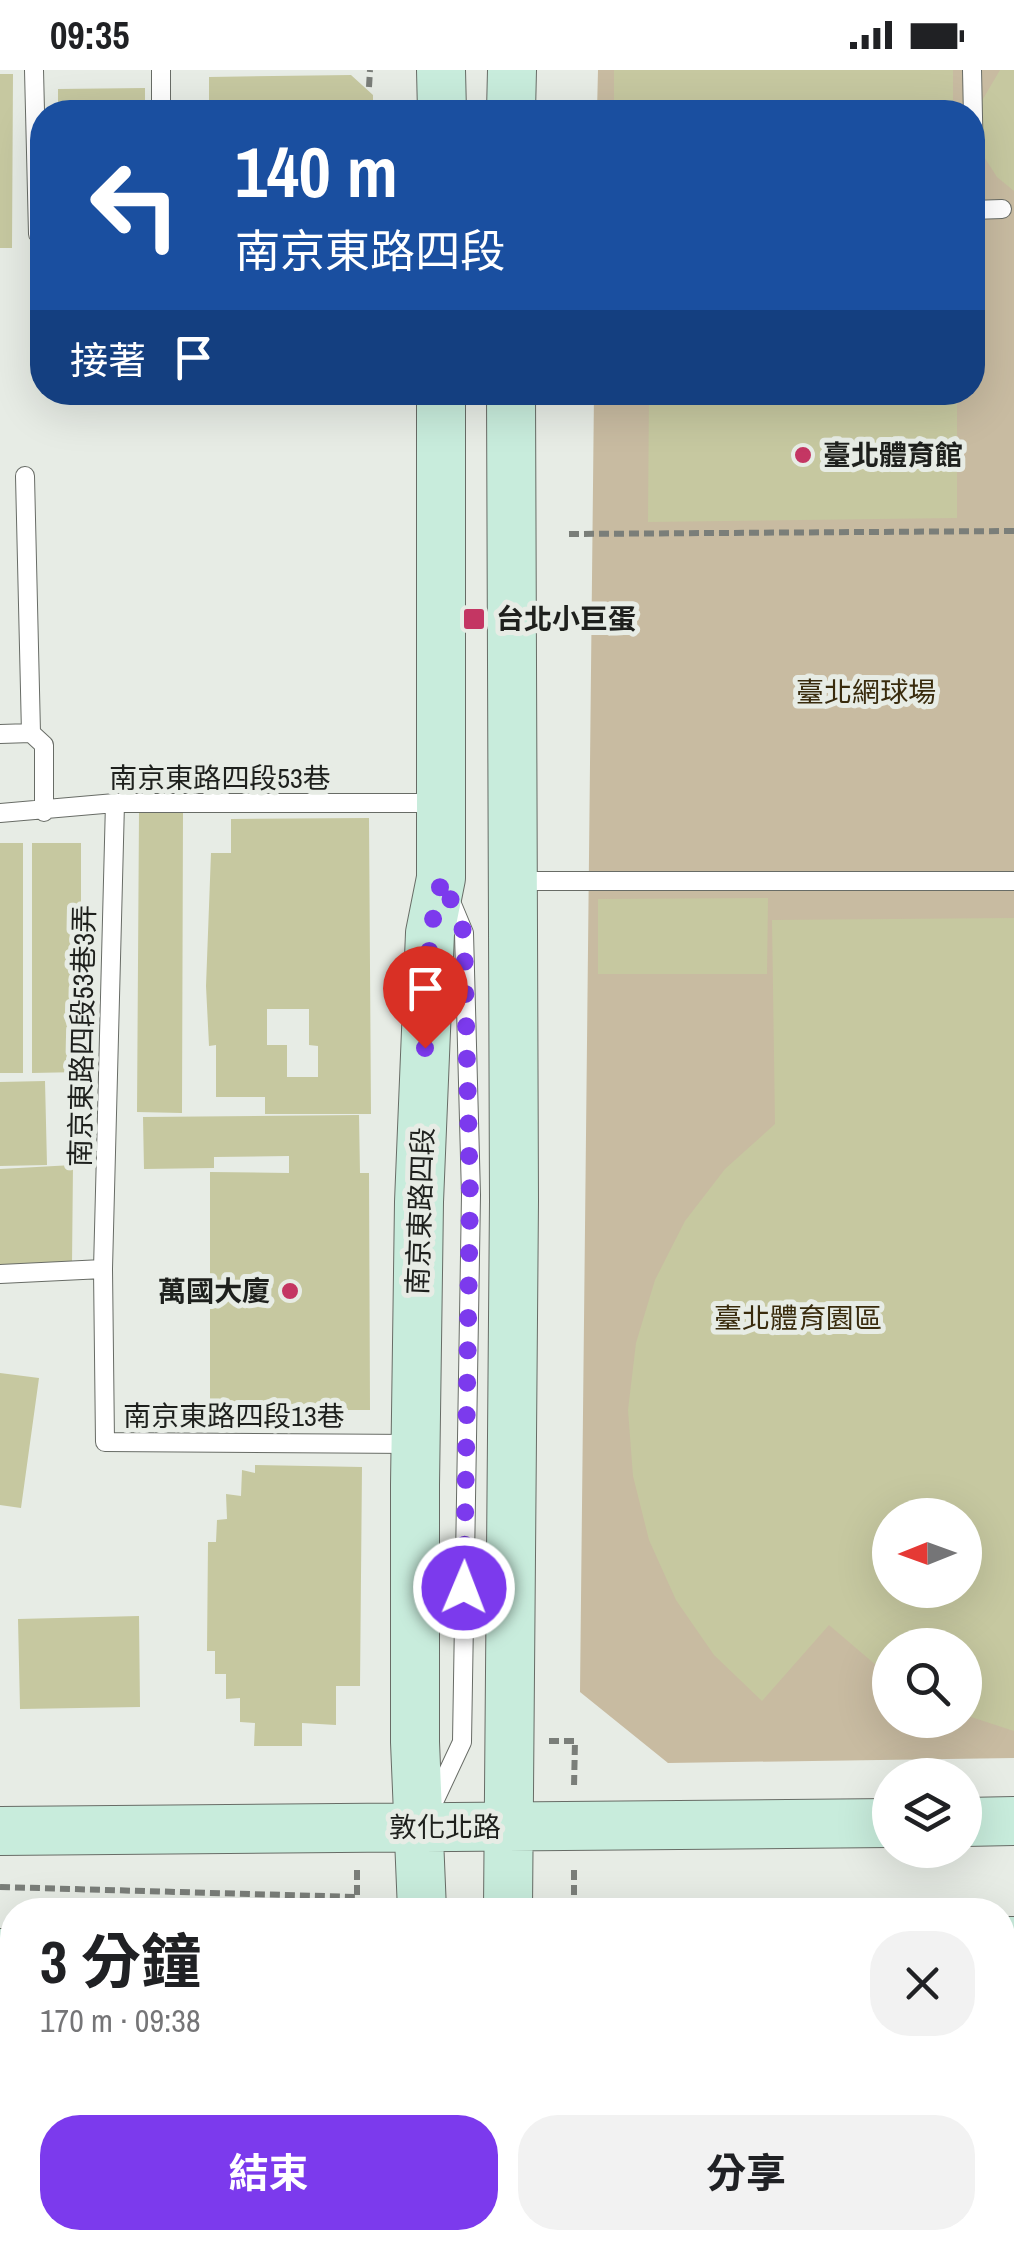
<!DOCTYPE html>
<html lang="zh-TW">
<meta charset="utf-8">
<style>
:root{--surface:#fff;--page:#f2f2f2;--text:#202124;--muted:#757577;--accent:#7c3aed}
body{margin:0;font-family:"Archivo Narrow","Noto Sans TC",sans-serif;background:var(--page);color:var(--text);height:100vh;display:flex;flex-direction:column;font-size:38px;white-space:nowrap}
*{box-sizing:border-box;margin:0}
p{font-size:32px;color:var(--muted)}
.icon{flex:none;width:55px;height:55px;fill:none;stroke:currentColor;stroke-width:2;stroke-linecap:round;stroke-linejoin:round}
.map{position:relative;flex:1;overflow:hidden}
.panel{position:absolute;left:0px;top:1828px;width:1015px;height:352px;display:flex;flex-direction:column;background:var(--surface);border-radius:40px 40px 0 0;box-shadow:0 10px 40px #0002}
.panel>*{flex:none}
.guide{position:absolute;left:30px;top:30px;width:955px;height:305px;border-radius:40px;box-shadow:0 10px 40px #0002;background:#1a4fa0;color:#fff;overflow:hidden}
.needle{width:65px;rotate:269deg}
.controls{position:absolute;left:872px;top:1428px;display:grid;gap:20px}
.controls a{display:grid;place-items:center;width:110px;height:110px;border-radius:50%;background:var(--surface);box-shadow:0 10px 40px #0002;font-size:50px}
.pin{position:absolute;display:grid;place-items:center;width:85px;height:85px;color:#fff;margin:-102px -42px;border-radius:50% 50% 50% 0;rotate:-45deg;box-shadow:0 0 10px #0007}
.pin .icon{rotate:45deg}
.me{position:absolute;width:110px;margin:-55px;rotate:1deg;stroke-linejoin:round;filter:drop-shadow(0 0 8px #0008)}
.turn{display:flex;align-items:center;gap:35px;height:210px;padding:0 40px;font-size:45px}
.turn .icon{width:130px;height:130px;stroke-width:2.5}
.turn b{display:block;font-size:70px;line-height:85px}
.then{display:flex;align-items:center;height:95px;padding:0 40px;background:#0003;gap:20px;font-size:38px}
.round{display:grid;place-items:center;flex:none;width:105px;height:105px;border-radius:40px;background:var(--page)}
.headline{display:flex;align-items:center;justify-content:space-between;height:170px;padding:0 40px}
h1{font-size:60px;font-weight:700;line-height:75px}
.button{display:flex;gap:20px;margin-top:auto;padding:20px 40px}
.button a{flex:1;height:115px;border-radius:40px;background:var(--accent);color:#fff;font-size:40px;font-weight:700;line-height:115px;text-align:center}
.button a+a{background:var(--page);color:var(--text)}
.status{display:flex;justify-content:space-between;align-items:center;height:70px;padding:0 50px;background:var(--surface);direction:ltr}
.status svg{height:28px;fill:currentColor}
.map>svg:first-child{display:block}
.green{fill:#c8bba1;fill-rule:evenodd}
.building{fill:#c6c8a0;fill-rule:evenodd}
.lines{fill:none;stroke-linecap:round;stroke-linejoin:round}
.lane-casing{stroke:#686c66;stroke-width:20}
.street-casing{stroke:#686c66;stroke-width:35}
.secondary-casing{stroke:#686c66;stroke-width:50}
.path{stroke:#7a7e79;stroke-width:6;stroke-dasharray:10 5;stroke-linecap:butt}
.lane{stroke:#fff;stroke-width:18}
.street{stroke:#fff;stroke-width:32}
.secondary{stroke:#c8ecdc;stroke-width:48}
.route{stroke:#7c3aed;stroke-width:18;stroke-dasharray:0 32.4}
.poi-dot{fill:#c43663;stroke:#e7ece5;stroke-width:4}
.labels{text-anchor:middle;stroke-width:10;stroke-linejoin:round;paint-order:stroke}
.poi-label{font-size:28px;font-weight:bold;fill:#1e201d;stroke:#e7ece5;text-anchor:start}
.park-label{font-size:28px;fill:#392b0d;stroke:#e7ece5}
.street-label{font-size:28px;fill:#1e201d;stroke:#e7ece5}
</style>
<div class="status"><b>09:35</b><svg viewBox="0 0 49 12"><path d="M0 12V9h3v3zM5 12V6h3v6zM10 12V3h3v9zM15 12V0h3v12zM26 1h20v11H26zM47 4h2v5h-2z"/></svg></div>
<div class="map">
<svg width="1014" height="2179" viewBox="0 0 1014 2179">
<rect width="100%" height="100%" fill="#e7ece5"/>
<path class="green" d="M 598,0 L 1014,0 L 1014,1688 L 668,1693 L 580,1622 L 594,323 L 972,322 L 972,42 L 597,42 ZM 890,1445 L 965,1445 L 965,1520 L 890,1520 ZM 890,1575 L 965,1575 L 965,1650 L 890,1650 Z"/>
<path class="building" d="M 614,0 L 953,0 L 953,42 L 614,42 Z
M 1000,0 L 1014,0 L 1014,121 L 997,107 L 983,85 L 977,60 L 980,34 Z
M 0,4 L 13,4 L 12,178 L 0,178 Z
M 351,5 L 373,25 L 373,42 L 209,42 L 209,7 Z
M 145,18 L 145,42 L 58,42 L 58,19 Z
M 649,322 L 957,322 L 957,448 L 648,452 Z
M 139,742 L 183,743 L 182,1043 L 137,1042 Z
M 369,748 L 371,1044 L 265,1044 L 265,1027 L 216,1027 L 216,975 L 209,976 L 206,916 L 211,783 L 231,783 L 231,749 ZM 267,939 L 309,939 L 309,975 L 318,976 L 318,1007 L 287,1007 L 287,975 L 267,975 Z
M 0,773 L 23,773 L 23,1003 L 0,1003 Z
M 32,773 L 81,773 L 81,1002 L 32,1003 Z
M 768,828 L 767,904 L 598,904 L 598,829 Z
M 1014,848 L 1014,1661 L 965,1645 L 965,1575 L 890,1575 L 890,1607 L 829,1555 L 762,1631 L 714,1585 L 676,1530 L 649,1470 L 633,1406 L 628,1340 L 636,1273 L 655,1210 L 685,1151 L 725,1099 L 775,1054 L 772,850 ZM 890,1445 L 965,1445 L 965,1520 L 890,1520 Z
M 45,1011 L 47,1095 L 0,1096 L 0,1012 Z
M 359,1045 L 360,1103 L 369,1103 L 370,1340 L 210,1340 L 210,1102 L 289,1103 L 289,1086 L 214,1087 L 214,1098 L 144,1099 L 143,1047 Z
M 73,1095 L 72,1194 L 0,1195 L 0,1099 Z
M 0,1303 L 39,1308 L 21,1438 L 0,1435 Z
M 255,1395 L 362,1397 L 360,1616 L 336,1616 L 336,1655 L 302,1653 L 302,1676 L 254,1676 L 255,1653 L 240,1652 L 240,1628 L 226,1629 L 226,1604 L 215,1604 L 215,1581 L 207,1581 L 208,1472 L 216,1472 L 217,1450 L 227,1449 L 226,1424 L 241,1426 L 242,1400 L 255,1403 Z
M 139,1546 L 140,1637 L 20,1639 L 18,1549 Z
M 12,2110 L 12,2168 L 162,2168 L 162,2179 L 0,2179 L 0,2118 Z
M 203,2168 L 358,2168 L 358,2179 L 203,2179 Z
M 573,2168 L 847,2168 L 839,2179 L 572,2179 Z"/>
<g class="lines">
<defs>
<path id="lane" d="M 34,0 L 38,164
M 161,0 L 161,42
M 972,0 L 975,140
M 972,140 L 1002,139
M 25,406 L 31,663
M 0,664 L 31,663 L 44,675 L 44,742
M 115,733 L 103,1199 L 105,1372 L 415,1374
M 0,743 L 115,733 L 439,733
M 516,811 L 1014,811
M 0,1204 L 103,1199
M 432,1736 L 462,1672 L 471,1125 L 464,863 L 449,827
M 465,2179 L 465,2168"/>
<path id="street" d="M 910,2179 L 911,2168"/>
<path id="secondary" d="M 441,0 L 442,42
M 511,42 L 512,0
M 965,1752 L 1014,1751
M 0,1761 L 890,1753
M 422,1840 L 415,1672 L 415,1415 L 419,1132 L 430,863 L 441,808 L 441,322
M 508,1840 L 514,1130 L 511,322
M 1002,1871 L 1014,1871
M 0,1883 L 12,1883
M 1002,2007 L 1014,2007
M 0,2020 L 12,2020
M 422,2179 L 422,2168
M 516,2179 L 516,2168"/>
</defs>
<use href="#lane" class="lane-casing"/>
<use href="#street" class="street-casing"/>
<use href="#secondary" class="secondary-casing"/>
<path class="path" d="M 369,17 L 370,0
M 548,37 L 571,36
M 569,464 L 1014,461
M 549,1671 L 575,1671 L 574,1717
M 0,1817 L 357,1827
M 357,1840 L 357,1796
M 574,1840 L 574,1795"/>
<use href="#lane" class="lane"/>
<use href="#street" class="street"/>
<use href="#secondary" class="secondary"/>
</g>
<g class="lines">
<path class="route" d="M 425,978 L 430,863 L 442,808 L 464,863 L 470,1125 L 464,1518"/>
</g>
<g class="poi-dot">
<circle cx="803" cy="385" r="10"/>
<rect x="462" y="537" width="24" height="24" rx="5"/>
<circle cx="290" cy="1221" r="10"/>
</g>
<g class="labels">
<g class="poi-label">
<text x="823" y="395">臺北體育館</text>
<text x="496" y="559">台北小巨蛋</text>
<text x="270" y="1231" text-anchor="end">萬國大廈</text>
</g>
<g class="park-label">
<text x="866" y="632">臺北網球場</text>
<text x="798" y="1258">臺北體育園區</text>
</g>
<g class="street-label">
<text x="220" y="718">南京東路四段53巷</text>
<text transform="translate(82 966) rotate(-89)" y="10">南京東路四段53巷3弄</text>
<text transform="translate(420 1141) rotate(-88)" y="10">南京東路四段</text>
<text x="234" y="1356">南京東路四段13巷</text>
<text x="445" y="1767">敦化北路</text>
</g>
</g>
</svg>
<div class="controls">
<a><svg class="needle" viewBox="-14 -14 28 28"><path d="M0-13l5 13h-10z" fill="#e53935"/><path d="M0 13l5-13h-10z" fill="#757577"/></svg></a>
<a><svg class="icon" aria-label="search" viewBox="0 0 24 24"><circle cx="10" cy="10" r="6"/><path d="M15 15l6 6"/></svg></a>
<a><svg class="icon" aria-label="layers" viewBox="0 0 24 24"><path d="M12 4l9 5-9 5-9-5zM3 14l9 5 9-5"/></svg></a>
</div>
<div class="pin" style="left:425px;top:978px;background:#d93025"><svg class="icon" aria-label="arrive" viewBox="0 0 24 24"><path d="M6 21V4h12l-3 4 3 4H6"/></svg></div>
<svg class="me" style="left:464px;top:1518px" viewBox="-20 -20 40 40"><circle r="17" fill="#7c3aed" stroke="#fff" stroke-width="3"/><path d="M0-11L8 9 0 5-8 9z" fill="#fff"/></svg>
<div class="guide">
<div class="turn"><svg class="icon" aria-label="left" viewBox="0 0 24 24"><path d="M17 20v-9H6M10 6l-5 5 5 5"/></svg><div><b>140 m</b>南京東路四段</div></div>
<div class="then">接著<svg class="icon" aria-label="arrive" viewBox="0 0 24 24"><path d="M6 21V4h12l-3 4 3 4H6"/></svg></div>
</div>
<section class="panel">
<div class="headline"><div><h1>3 分鐘</h1><p>170 m · 09:38</p></div><a class="round"><svg class="icon" aria-label="close" viewBox="0 0 24 24"><path d="M6 6l12 12M18 6L6 18"/></svg></a></div>
<div class="button"><a>結束</a><a>分享</a></div>
</section>
</div>
